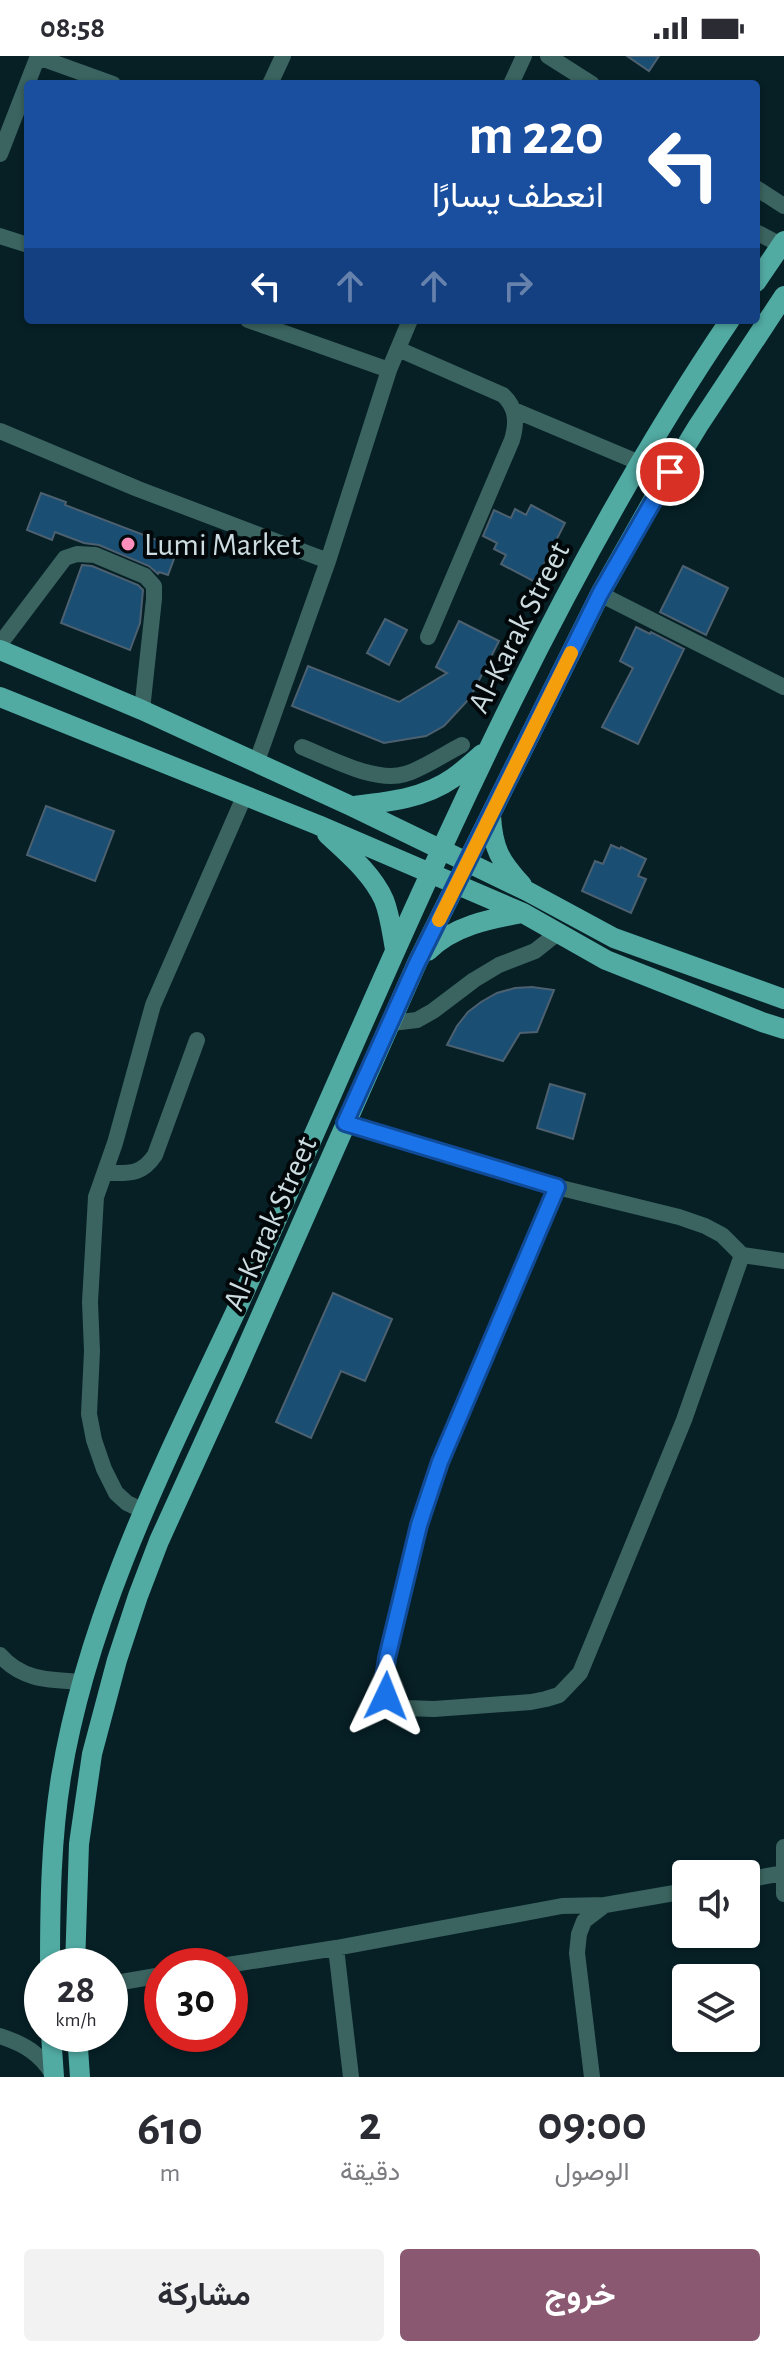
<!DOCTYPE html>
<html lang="ar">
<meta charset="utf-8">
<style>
:root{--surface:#fff;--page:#f2f2f3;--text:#2b2b33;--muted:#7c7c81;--accent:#8a5870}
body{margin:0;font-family:"Alegreya Sans",Vazirmatn,sans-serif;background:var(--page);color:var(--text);direction:rtl;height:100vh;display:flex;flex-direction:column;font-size:30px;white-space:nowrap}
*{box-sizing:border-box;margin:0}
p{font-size:26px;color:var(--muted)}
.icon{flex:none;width:44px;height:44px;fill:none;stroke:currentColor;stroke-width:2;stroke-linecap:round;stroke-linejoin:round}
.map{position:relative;height:2021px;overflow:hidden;direction:ltr}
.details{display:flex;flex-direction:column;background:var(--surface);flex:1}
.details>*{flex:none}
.hud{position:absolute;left:24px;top:24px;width:736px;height:244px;border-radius:8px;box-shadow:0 2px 6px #0004;direction:rtl;background:#1a4fa0;color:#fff;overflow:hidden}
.buttons{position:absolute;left:672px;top:1804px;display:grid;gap:16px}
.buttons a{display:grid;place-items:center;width:88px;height:88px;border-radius:8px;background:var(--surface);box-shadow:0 2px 6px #0004;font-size:40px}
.speed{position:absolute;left:24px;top:1892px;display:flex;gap:16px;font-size:40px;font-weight:700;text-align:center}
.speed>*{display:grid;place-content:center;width:104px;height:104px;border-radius:50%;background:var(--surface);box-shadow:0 2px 6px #0004;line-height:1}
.speed small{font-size:20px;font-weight:400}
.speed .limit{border:12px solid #d22;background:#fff;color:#111}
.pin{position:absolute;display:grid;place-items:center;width:68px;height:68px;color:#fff;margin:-34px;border:4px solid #fff;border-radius:50%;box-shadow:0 2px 8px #0007}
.me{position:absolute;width:88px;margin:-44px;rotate:2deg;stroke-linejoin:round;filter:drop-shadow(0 0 6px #0008)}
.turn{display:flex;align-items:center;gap:28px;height:168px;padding:0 24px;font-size:36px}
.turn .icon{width:104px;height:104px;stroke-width:2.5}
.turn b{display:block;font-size:56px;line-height:68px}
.lanes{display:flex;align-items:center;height:76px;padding:0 24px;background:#0003;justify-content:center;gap:40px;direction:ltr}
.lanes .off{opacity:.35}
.eta{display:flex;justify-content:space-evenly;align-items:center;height:136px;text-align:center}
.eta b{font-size:48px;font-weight:700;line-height:56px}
.action{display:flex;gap:16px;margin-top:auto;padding:16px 24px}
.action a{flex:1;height:92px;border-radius:8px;background:var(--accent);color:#fff;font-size:32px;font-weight:700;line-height:92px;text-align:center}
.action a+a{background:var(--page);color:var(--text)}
.status{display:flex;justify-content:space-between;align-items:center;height:56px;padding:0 40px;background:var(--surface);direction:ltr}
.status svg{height:22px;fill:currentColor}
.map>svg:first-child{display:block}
.building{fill:#1a4e73;stroke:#4d606f;stroke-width:2}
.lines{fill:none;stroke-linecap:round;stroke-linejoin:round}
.minor{stroke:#3b635f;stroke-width:16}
.major{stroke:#51aba3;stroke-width:20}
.route-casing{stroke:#114b97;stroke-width:20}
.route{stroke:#1a73e8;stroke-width:14}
.slow{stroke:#f59e0b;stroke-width:14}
.poi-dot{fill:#fe8ebb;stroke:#02080a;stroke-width:3}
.labels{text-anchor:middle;stroke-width:8;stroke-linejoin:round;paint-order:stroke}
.poi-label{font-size:32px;fill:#cddce0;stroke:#02080a;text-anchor:start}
.street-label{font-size:32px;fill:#cddce0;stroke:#02080a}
</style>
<div class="status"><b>08:58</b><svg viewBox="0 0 49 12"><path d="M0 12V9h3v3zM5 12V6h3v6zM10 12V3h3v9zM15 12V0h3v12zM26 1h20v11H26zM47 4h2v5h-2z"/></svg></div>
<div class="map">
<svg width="784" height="2021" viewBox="0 0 784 2021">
<rect width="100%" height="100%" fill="#062026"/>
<path class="building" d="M 627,0 L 659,0 L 649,15 Z
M 41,437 L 66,446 L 65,449 L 178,492 L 168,519 L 159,516 L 158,518 L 149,510 L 99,489 L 84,487 L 55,476 L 52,484 L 27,474 Z
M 531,449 L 565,467 L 535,526 L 501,508 L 506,499 L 494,493 L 497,487 L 483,480 L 494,454 L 511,462 L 515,453 L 526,459 Z
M 82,509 L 92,510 L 138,529 L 143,534 L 140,567 L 130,594 L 61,567 Z
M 683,510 L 728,532 L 706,579 L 660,556 Z
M 385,563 L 407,574 L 389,609 L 367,597 Z
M 459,565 L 499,585 L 470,642 L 444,670 L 426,680 L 384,687 L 292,650 L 308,610 L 399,646 L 447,617 L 436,611 Z
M 636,571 L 650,578 L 651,576 L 684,593 L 638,688 L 602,671 L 633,612 L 620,605 Z
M 46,750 L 114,775 L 95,825 L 27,799 Z
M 611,789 L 620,793 L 621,791 L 646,803 L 638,820 L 646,823 L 631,857 L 582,835 L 595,805 L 603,808 Z
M 532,931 L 554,934 L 537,976 L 520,977 L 503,1005 L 447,989 L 457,970 L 468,956 L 481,946 L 497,937 L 515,932 Z
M 550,1028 L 585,1038 L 573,1083 L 537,1072 Z
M 333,1237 L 392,1263 L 365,1325 L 341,1315 L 311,1382 L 276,1366 Z"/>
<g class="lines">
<path class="minor" d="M 548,0 L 592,28
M 38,1 L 113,28
M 270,28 L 283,0
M 511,28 L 524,0
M 0,98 L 38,0
M 756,132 L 784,150
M 756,176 L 781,189
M 0,180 L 28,189
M 248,264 L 389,314
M 398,293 L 503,339 C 517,352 517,367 512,384 L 428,581
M 514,354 L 640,407
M 0,375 L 138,433 L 328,505
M 600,538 L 784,631
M 0,588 L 65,502 L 77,498 L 95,499 L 145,520 L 154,530 L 154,543 L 142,654
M 302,691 C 330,702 375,727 405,718 C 421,714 446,697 462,689
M 256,708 L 328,505 L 389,314 L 410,264
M 392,967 L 417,964 L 433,955 L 474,924 L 499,909 L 535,895 L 559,876
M 345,1067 L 557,1131 L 679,1161 L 705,1170 L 722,1179 L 742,1199 L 784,1205
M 105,1117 C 128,1117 141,1120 155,1099 L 197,984
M 557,1131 L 440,1406 L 419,1469 L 387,1602 L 383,1630 L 386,1640 L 393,1647 L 404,1652 L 434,1653 L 531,1646 L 546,1643 L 559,1639 L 580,1617 L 684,1364 L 742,1199
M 144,1455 L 127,1447 L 116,1437 L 104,1413 L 94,1384 L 89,1358 L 92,1295 L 90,1246 L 96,1141 L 115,1087 L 153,949 L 244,741
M 0,1599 C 22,1625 51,1624 83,1626
M 784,1791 L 784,1838
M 746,1824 L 783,1817
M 336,1892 L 351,2021
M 221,1910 L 336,1892 L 562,1850 L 605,1849
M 110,1928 L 162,1919
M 0,1980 C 24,1988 40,1997 54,2020
M 592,2021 L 577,1897 L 579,1878 L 584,1865 L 605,1849 L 686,1835"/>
<path class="major" d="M 756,226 L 784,185
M 0,594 L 142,654 L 351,750 L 527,835 L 614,882 L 784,943
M 0,641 L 318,769 L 523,857 L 606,904 L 762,966 L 784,973
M 352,750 C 387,746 423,743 453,722 C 463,715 473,706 482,698
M 491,760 C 493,793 500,805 522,829
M 327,778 C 347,797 372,817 384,844 C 390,859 392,877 395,893
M 428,895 C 453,870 489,863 523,857
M 50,1910 C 50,1847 51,1783 61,1721 C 88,1557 165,1406 235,1257 C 260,1202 284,1147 308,1092 C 433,809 556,521 730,264
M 75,1910 L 79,1788 L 92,1698 L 117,1604 L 138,1540 L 159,1485 L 236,1316 L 417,907 L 600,538 L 656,439 L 698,370 L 784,240
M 51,1978 L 54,2021
M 77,1978 L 80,2021"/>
</g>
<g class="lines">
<defs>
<path id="route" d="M 386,1640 L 383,1630 L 387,1602 L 419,1469 L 440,1406 L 557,1131 L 345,1067 L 417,907 L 600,538 L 670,416"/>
</defs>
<use href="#route" class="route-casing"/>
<use href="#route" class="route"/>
<path class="slow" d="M 439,864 L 571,597"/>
</g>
<circle class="poi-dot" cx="128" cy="488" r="8"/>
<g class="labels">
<g class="poi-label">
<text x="144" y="499">Lumi Market</text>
</g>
<g class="street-label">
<text transform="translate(518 571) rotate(-63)" y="11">Al-Karak Street</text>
<text transform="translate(269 1167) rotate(-66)" y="11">Al-Karak Street</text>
</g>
</g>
</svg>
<div class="buttons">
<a><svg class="icon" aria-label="sound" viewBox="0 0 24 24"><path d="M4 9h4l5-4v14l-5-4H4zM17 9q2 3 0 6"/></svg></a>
<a><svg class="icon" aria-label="layers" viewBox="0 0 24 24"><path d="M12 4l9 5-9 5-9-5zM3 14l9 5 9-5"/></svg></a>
</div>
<div class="speed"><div>28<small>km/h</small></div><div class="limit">30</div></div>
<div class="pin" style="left:670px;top:416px;background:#d93025"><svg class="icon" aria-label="arrive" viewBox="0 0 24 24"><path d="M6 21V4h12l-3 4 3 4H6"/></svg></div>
<svg class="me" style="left:386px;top:1640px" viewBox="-20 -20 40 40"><path d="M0-17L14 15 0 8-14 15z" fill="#1a73e8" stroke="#fff" stroke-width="4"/></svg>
<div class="hud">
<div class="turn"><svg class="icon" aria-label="left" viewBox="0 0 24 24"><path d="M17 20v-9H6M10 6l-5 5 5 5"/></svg><div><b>220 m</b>انعطف يسارًا</div></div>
<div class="lanes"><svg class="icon" aria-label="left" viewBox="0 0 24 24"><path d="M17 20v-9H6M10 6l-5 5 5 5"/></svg><svg class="icon off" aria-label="ahead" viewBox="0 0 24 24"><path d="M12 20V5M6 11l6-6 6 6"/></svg><svg class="icon off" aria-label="ahead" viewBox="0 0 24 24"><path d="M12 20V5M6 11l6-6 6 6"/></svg><svg class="icon off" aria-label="right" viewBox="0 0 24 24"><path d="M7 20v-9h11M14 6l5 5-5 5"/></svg></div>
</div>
</div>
<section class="details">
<div class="eta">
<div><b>09:00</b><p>الوصول</p></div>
<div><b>2</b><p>دقيقة</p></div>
<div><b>610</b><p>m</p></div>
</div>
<div class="action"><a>خروج</a><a>مشاركة</a></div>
</section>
